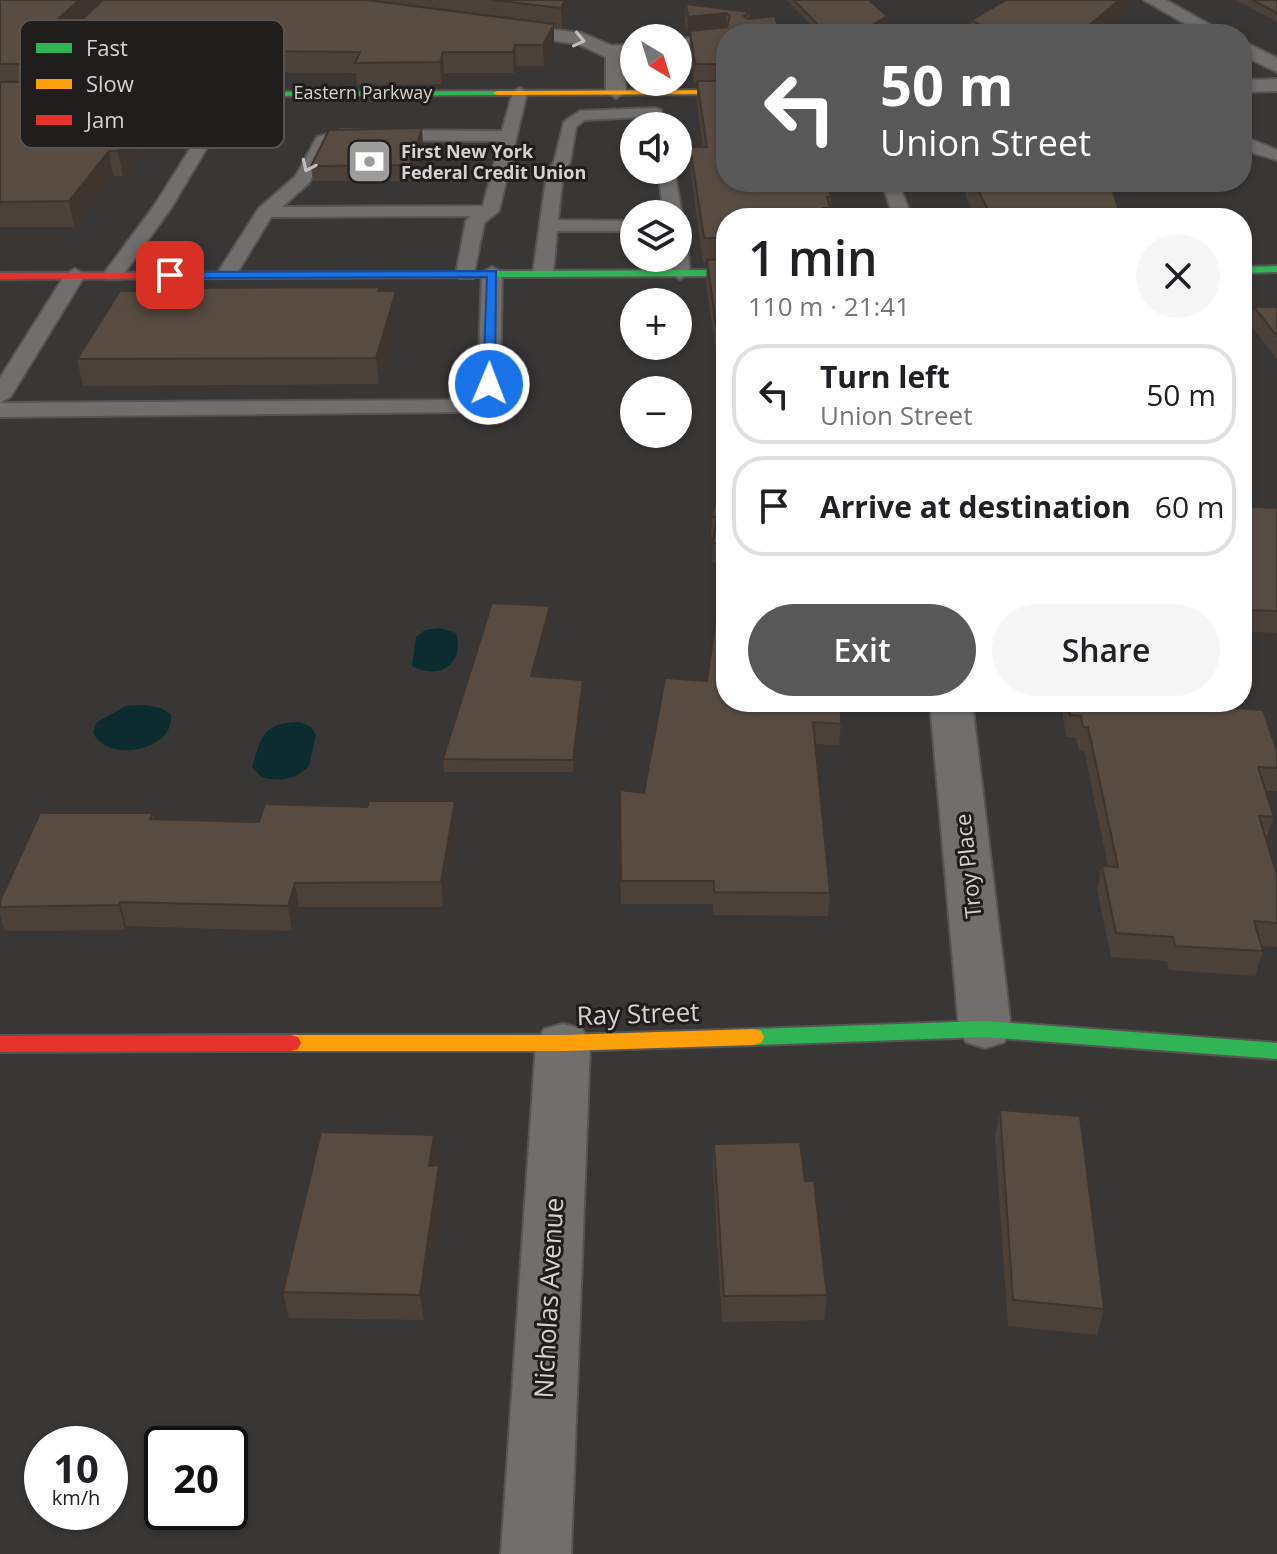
<!DOCTYPE html>
<meta charset="utf-8">
<style>
:root{--surface:#fff;--page:#f6f6f6;--text:#202124;--muted:#757577;--line:#e0e0e0;--accent:#595859}
body{margin:0;font-family:"Open Sans",sans-serif;background:var(--page);color:var(--text);height:100vh;display:flex;flex-direction:column;font-size:30px;white-space:nowrap}
*{box-sizing:border-box;margin:0}
p{font-size:26px;color:var(--muted)}
.icon{flex:none;width:44px;height:44px;fill:none;stroke:currentColor;stroke-width:2;stroke-linecap:round;stroke-linejoin:round}
.map{position:relative;flex:1;overflow:hidden}
.panel{position:absolute;left:716px;top:208px;width:536px;height:504px;display:flex;flex-direction:column;background:var(--surface);border-radius:32px;box-shadow:0 2px 6px #0004}
.panel>*{flex:none}
.top-card{position:absolute;left:716px;top:24px;width:536px;height:168px;border-radius:32px;box-shadow:0 2px 6px #0004;background:#595859;color:#fff;overflow:hidden}
.needle{width:52px;rotate:142deg}
.controls{position:absolute;left:620px;top:24px;display:grid;gap:16px}
.controls a{display:grid;place-items:center;width:72px;height:72px;border-radius:50%;background:var(--surface);box-shadow:0 2px 6px #0004;font-size:40px}
.speed{position:absolute;left:24px;top:1426px;display:flex;gap:16px;font-size:40px;font-weight:700;text-align:center}
.speed>*{display:grid;place-content:center;width:104px;height:104px;border-radius:50%;background:var(--surface);box-shadow:0 2px 6px #0004;line-height:1}
.speed small{font-size:20px;font-weight:400}
.speed .limit{border:4px solid #111;border-radius:12px;background:#fff;color:#111}
.pin{position:absolute;display:grid;place-items:center;width:68px;height:68px;color:#fff;margin:-34px;border-radius:16px;box-shadow:0 4px 12px #0006}
.me{position:absolute;width:88px;margin:-44px;rotate:1deg;stroke-linejoin:round;filter:drop-shadow(0 0 6px #0008)}
.turn{display:flex;align-items:center;gap:28px;height:168px;padding:0 32px;font-size:36px}
.turn .icon{width:104px;height:104px;stroke-width:2.5}
.turn b{display:block;font-size:56px;line-height:68px}
.round{display:grid;place-items:center;flex:none;width:84px;height:84px;border-radius:42px;background:var(--page)}
.overview{display:flex;align-items:center;justify-content:space-between;height:136px;padding:0 32px}
h1{font-size:48px;font-weight:600;line-height:60px}
.action{display:flex;gap:16px;margin-top:auto;padding:16px 32px}
.action a{flex:1;height:92px;border-radius:48px;background:var(--accent);color:#fff;font-size:32px;font-weight:600;line-height:92px;text-align:center}
.action a+a{background:var(--page);color:var(--text)}
ul{padding:0;list-style:none}
li{display:flex;align-items:center;gap:24px;height:100px;margin:0 16px 12px;padding:0 16px;border:4px solid var(--line);border-radius:32px}
li div{flex:1}
li b{display:block;font-size:30px}
li em{font-style:normal}
.map>svg:first-child{display:block}
.water{fill:#0d2c30}
.lines{fill:none;stroke-linecap:round;stroke-linejoin:round}
.lane-casing{stroke:#575554;stroke-width:4}
.street-casing{stroke:#575554;stroke-width:4}
.fast-casing{stroke:#575554;stroke-width:4}
.slow-casing{stroke:#575554;stroke-width:4}
.jam-casing{stroke:#575554;stroke-width:4}
.lane{fill:#716f6e;fill-rule:evenodd}
.street{fill:#716f6e;fill-rule:evenodd}
.fast{fill:#30b455;fill-rule:evenodd}
.slow{fill:#ff9f0a;fill-rule:evenodd}
.jam{fill:#e5322d;fill-rule:evenodd}
.wall{fill:#4c4139}
.shaded-wall{fill:#3e352e}
.building{fill:#584c42;stroke:#3e352e;stroke-width:2}
.oneway{stroke:#c1bebc}
.route{fill:#1a73e8;stroke:#114b97;stroke-width:2}
.labels{text-anchor:middle;stroke-width:6;stroke-linejoin:round;paint-order:stroke}
.far-street-label{font-size:18px;fill:#d5d2d0;stroke:#201e1d}
.far-poi-label{font-size:18px;font-weight:bold;fill:#d5d2d0;stroke:#201e1d;text-anchor:start}
.street-label{font-size:22px;fill:#d5d2d0;stroke:#201e1d}
.near-street-label{font-size:26px;fill:#d5d2d0;stroke:#201e1d}
.key{fill:#201e1d;stroke:#565453;stroke-width:2}
.key-label{font-size:22px;fill:#d5d2d0}
</style>
<div class="map">
<svg width="1277" height="1554" viewBox="0 0 1277 1554">
<rect width="100%" height="100%" fill="#393735"/>
<path class="water" d="M 439,628 L 456,633 C 466,664 438,681 412,666 L 416,637 L 425,630 Z
M 145,705 L 161,708 L 171,715 C 175,751 105,764 93,732 L 97,722 L 126,706 Z
M 300,722 L 311,727 L 316,735 L 309,766 C 296,780 279,782 261,777 L 252,767 C 262,735 263,723 300,722 Z"/>
<g class="lines">
<defs>
<path id="lane" d="M 726,34 L 726,42 L 678,47 L 678,39 Z
M 634,44 L 634,52 L 608,54 L 601,50 L 608,46 Z
M 520,88 L 527,92 L 499,211 L 484,223 L 473,278 L 459,278 L 456,274 L 466,221 L 470,216 L 271,217 L 234,278 L 220,278 L 217,274 L 259,208 L 296,176 L 317,137 L 341,130 L 502,131 L 513,92 ZM 342,140 L 500,141 L 483,206 L 282,207 L 309,183 L 329,143 Z
M 232,90 L 239,94 L 171,208 L 120,279 L 106,279 L 103,275 L 154,206 L 227,91 Z
M 656,108 L 661,110 L 661,116 L 584,120 L 576,127 L 570,162 L 563,173 L 558,220 L 634,221 L 634,231 L 557,231 L 553,273 L 550,277 L 536,277 L 533,273 L 547,173 L 554,162 L 564,122 L 580,111 Z
M 1242,136 L 1277,150 L 1277,160 L 1244,150 Z
M 658,170 L 674,170 L 682,214 L 679,218 L 678,214 L 664,214 Z
M 882,182 L 898,182 L 912,218 L 894,218 Z
M 678,237 L 687,243 L 690,273 L 680,279 L 670,273 L 670,258 L 678,258 Z
M 492,267 L 502,273 L 500,384 L 483,404 L 459,412 L 0,417 L 0,403 L 449,400 L 467,394 L 478,383 L 482,273 Z
M 75,269 L 85,275 L 11,396 L 0,403 L 0,378 L 65,275 Z"/>
<path id="street" d="M 1144,0 L 1166,0 L 1226,34 L 1203,34 Z
M 496,23 L 582,33 L 622,50 L 626,92 L 616,98 L 606,92 L 606,57 L 578,44 L 490,32 L 487,28 L 490,24 Z
M 1242,41 L 1277,58 L 1277,72 L 1242,55 Z
M 1277,79 L 1277,91 L 1242,92 L 1242,80 Z
M 930,702 L 972,702 L 1011,1029 L 1004,1042 L 985,1048 L 966,1042 L 959,1029 Z
M 563,1024 L 582,1029 L 590,1043 L 571,1554 L 501,1554 L 536,1043 L 544,1029 Z"/>
<path id="fast" d="M 500,91 L 497,95 L 0,97 L 0,93 Z
M 1277,266 L 1277,272 L 1242,273 L 1242,267 Z
M 726,270 L 726,276 L 486,277 L 481,274 L 486,271 Z
M 985,1021 L 1277,1043 L 1277,1059 L 985,1037 L 753,1045 L 745,1043 L 742,1037 L 745,1031 L 753,1029 Z"/>
<path id="slow" d="M 726,90 L 726,94 L 497,95 L 493,93 L 497,91 Z
M 753,1029 L 761,1031 L 764,1037 L 761,1043 L 753,1045 L 563,1051 L 290,1051 L 282,1049 L 279,1043 L 282,1037 L 290,1035 L 563,1035 Z"/>
<path id="jam" d="M 490,272 L 491,274 L 486,277 L 0,279 L 0,273 Z
M 290,1035 L 298,1037 L 301,1043 L 298,1049 L 290,1051 L 0,1052 L 0,1036 Z"/>
</defs>
<use href="#lane" class="lane-casing"/>
<use href="#street" class="street-casing"/>
<use href="#fast" class="fast-casing"/>
<use href="#slow" class="slow-casing"/>
<use href="#jam" class="jam-casing"/>
<use href="#lane" class="lane"/>
<use href="#street" class="street"/>
<use href="#fast" class="fast"/>
<use href="#slow" class="slow"/>
<use href="#jam" class="jam"/>
</g>
<path class="wall" d="M 0,0 L 572,0 L 572,7 L 562,28 L 554,27 L 554,44 L 544,66 L 516,66 L 514,73 L 444,73 L 441,84 L 357,85 L 356,73 L 201,72 L 192,85 L 175,85 L 178,103 L 123,176 L 113,176 L 74,227 L 0,227 Z
M 787,0 L 869,0 L 887,16 L 886,22 L 868,34 L 820,34 Z
M 1006,0 L 1136,0 L 1097,34 L 970,34 L 972,20 Z
M 1236,0 L 1277,0 L 1277,22 Z
M 686,4 L 750,12 L 749,19 L 726,34 L 726,182 L 831,197 L 830,218 L 726,218 L 726,351 L 716,351 L 706,284 L 707,262 L 703,262 L 690,168 L 690,147 L 703,147 L 697,101 L 697,83 L 694,83 L 689,49 L 690,35 L 687,35 L 685,21 Z
M 423,144 L 412,181 L 313,181 L 311,166 Z
M 967,182 L 1110,182 L 1121,218 L 976,218 L 965,194 Z
M 380,287 L 380,291 L 398,316 L 379,384 L 83,386 L 77,359 L 168,291 Z
M 1254,307 L 1277,307 L 1277,359 L 1250,324 Z
M 725,451 L 841,724 L 839,745 L 815,744 L 830,893 L 828,916 L 713,915 L 713,904 L 621,904 L 620,790 L 644,793 L 707,681 L 721,583 L 717,582 L 718,563 L 712,563 L 714,537 L 711,537 L 712,517 Z
M 1242,506 L 1277,508 L 1277,633 L 1242,631 Z
M 550,606 L 550,617 L 535,676 L 583,680 L 583,692 L 573,772 L 444,772 L 443,759 Z
M 1061,702 L 1218,702 L 1220,707 L 1277,751 L 1277,791 L 1266,791 L 1274,817 L 1266,840 L 1277,875 L 1277,947 L 1261,946 L 1263,951 L 1255,976 L 1169,970 L 1167,961 L 1111,957 L 1097,890 L 1102,866 L 1108,866 L 1084,750 L 1079,750 L 1076,738 L 1066,737 Z
M 153,813 L 154,819 L 457,825 L 443,907 L 299,907 L 292,931 L 126,926 L 125,930 L 5,931 L 0,915 L 0,907 Z
M 1000,1110 L 1104,1309 L 1097,1335 L 1008,1326 L 995,1136 Z
M 714,1144 L 827,1295 L 824,1320 L 722,1322 L 713,1170 Z
M 436,1160 L 436,1166 L 439,1165 L 442,1191 L 424,1320 L 289,1318 L 283,1292 Z"/>
<path class="shaded-wall" d="M 79,0 L 106,0 L 50,51 L 46,40 L 46,30 Z
M 565,0 L 572,0 L 572,7 L 562,28 L 561,8 Z
M 1119,0 L 1136,0 L 1097,34 L 1079,34 Z
M 726,13 L 726,31 L 690,31 L 690,35 L 687,35 L 688,17 Z
M 887,16 L 886,22 L 868,34 L 858,34 Z
M 554,24 L 554,44 L 544,66 L 543,45 Z
M 515,45 L 516,66 L 514,73 L 513,52 Z
M 198,51 L 201,72 L 192,85 L 188,63 Z
M 443,52 L 444,73 L 441,84 L 440,62 Z
M 174,81 L 178,103 L 123,176 L 118,151 Z
M 422,128 L 423,144 L 412,181 L 410,165 Z
M 109,151 L 113,176 L 74,227 L 69,201 Z
M 396,291 L 398,316 L 379,384 L 376,358 Z
M 550,606 L 550,617 L 532,688 L 531,676 Z
M 583,680 L 583,692 L 573,772 L 573,760 Z
M 455,801 L 457,825 L 443,907 L 441,882 Z
M 295,883 L 299,907 L 292,931 L 288,906 Z
M 120,902 L 126,926 L 125,930 L 119,905 Z
M 434,1135 L 436,1160 L 432,1192 L 429,1166 Z
M 439,1165 L 442,1191 L 424,1320 L 420,1295 Z"/>
<path class="building" d="M 0,0 L 79,0 L 46,30 L 46,40 L 60,40 L 103,0 L 366,0 L 554,24 L 543,45 L 515,45 L 513,52 L 443,52 L 440,62 L 355,63 L 360,52 L 198,51 L 188,63 L 0,64 Z
M 493,0 L 565,0 L 561,8 Z
M 794,0 L 869,0 L 887,16 L 858,34 L 827,34 Z
M 1006,0 L 1119,0 L 1079,34 L 996,34 L 972,20 Z
M 1253,0 L 1277,0 L 1277,13 Z
M 686,4 L 750,12 L 744,16 L 747,19 L 775,16 L 780,34 L 726,34 L 726,64 L 695,64 L 690,31 L 727,27 L 730,16 L 726,13 L 688,17 Z
M 174,81 L 118,151 L 109,151 L 69,201 L 0,202 L 0,82 Z
M 697,81 L 726,81 L 726,182 L 826,182 L 831,197 L 827,197 L 830,208 L 823,208 L 826,218 L 726,218 L 726,238 L 704,238 L 690,147 L 707,147 Z
M 422,128 L 410,165 L 311,166 L 329,130 Z
M 974,182 L 1110,182 L 1121,218 L 992,218 Z
M 726,259 L 726,325 L 716,325 L 707,260 Z
M 380,287 L 378,291 L 396,291 L 376,358 L 77,359 L 120,291 L 168,291 L 170,288 Z
M 1254,307 L 1277,307 L 1277,336 Z
M 725,451 L 726,451 L 726,702 L 841,702 L 841,724 L 813,722 L 830,893 L 714,892 L 714,881 L 621,881 L 620,790 L 644,793 L 665,678 L 707,681 L 724,562 L 718,562 L 721,543 L 713,543 L 717,517 L 712,517 Z
M 1242,506 L 1277,508 L 1277,611 L 1242,610 Z
M 492,603 L 550,606 L 531,676 L 583,680 L 573,760 L 443,759 Z
M 1068,702 L 1218,702 L 1220,707 L 1263,710 L 1277,751 L 1277,768 L 1258,767 L 1274,817 L 1259,816 L 1277,875 L 1277,923 L 1254,921 L 1263,951 L 1175,946 L 1173,937 L 1116,933 L 1102,866 L 1118,867 L 1088,727 L 1083,727 L 1081,716 L 1070,715 Z
M 369,801 L 455,801 L 441,882 L 295,883 L 288,906 L 120,902 L 119,905 L 0,907 L 0,901 L 40,813 L 153,813 L 150,819 L 259,822 L 265,804 L 367,807 Z
M 1000,1110 L 1080,1116 L 1104,1309 L 1013,1300 Z
M 321,1132 L 434,1135 L 429,1166 L 439,1165 L 420,1295 L 283,1292 Z
M 800,1142 L 805,1181 L 814,1181 L 827,1295 L 724,1296 L 714,1144 Z"/>
<defs><path id="oneway-chevron" d="M-2-3.5L2.5 0L-2 3.5" fill="none" stroke-width="1.6" stroke-linecap="round" stroke-linejoin="round" transform="scale(2)"/></defs>
<g class="oneway">
<use href="#oneway-chevron" transform="translate(579 40) rotate(13)"/>
<use href="#oneway-chevron" transform="translate(308 166) rotate(115)"/>
</g>
<path class="route" d="M 496,271 L 495,384 L 489,387 L 483,384 L 487,277 L 170,278 L 164,275 L 170,272 Z"/>
<defs>
<symbol id="bank-square" viewBox="-11 -11 22 22"><rect x="-9" y="-9" width="18" height="18" rx="4" fill="#9e9c9a" stroke="#201e1d"/><path d="M-6-4H6V4H-6ZM0-2.3a2.3 2.3 0 1 0 0 4.6a2.3 2.3 0 1 0 0-4.6Z" fill="#fff"/></symbol>
</defs>
<g fill-rule="evenodd">
<use href="#bank-square" x="344" y="136" width="51" height="51"/>
</g>
<g class="labels">
<g class="far-street-label">
<text x="363" y="99">Eastern Parkway</text>
</g>
<g class="far-poi-label">
<text x="401" y="158">First New York<tspan x="401" dy="21">Federal Credit Union</tspan></text>
</g>
<g class="street-label">
<text transform="translate(968 866) rotate(-96)" y="8">Troy Place</text>
</g>
<g class="near-street-label">
<text transform="translate(638 1014) rotate(-2)" y="9">Ray Street</text>
<text transform="translate(549 1298) rotate(-87)" y="9">Nicholas Avenue</text>
</g>
</g>
<rect x="20" y="20" width="264" height="128" rx="12" class="key"/>
<rect x="36" y="43" width="36" height="10" fill="#30b455"/>
<rect x="36" y="79" width="36" height="10" fill="#ff9f0a"/>
<rect x="36" y="115" width="36" height="10" fill="#e5322d"/>
<g class="key-label">
<text x="86" y="56">Fast</text>
<text x="86" y="92">Slow</text>
<text x="86" y="128">Jam</text>
</g>
</svg>
<div class="controls">
<a><svg class="needle" viewBox="-14 -14 28 28"><path d="M0-13l5 13h-10z" fill="#e53935"/><path d="M0 13l5-13h-10z" fill="#757577"/></svg></a>
<a><svg class="icon" aria-label="sound" viewBox="0 0 24 24"><path d="M4 9h4l5-4v14l-5-4H4zM17 9q2 3 0 6"/></svg></a>
<a><svg class="icon" aria-label="layers" viewBox="0 0 24 24"><path d="M12 4l9 5-9 5-9-5zM3 14l9 5 9-5"/></svg></a>
<a>+</a>
<a>−</a>
</div>
<div class="speed"><div>10<small>km/h</small></div><div class="limit">20</div></div>
<div class="pin" style="left:170px;top:275px;background:#d93025"><svg class="icon" aria-label="arrive" viewBox="0 0 24 24"><path d="M6 21V4h12l-3 4 3 4H6"/></svg></div>
<svg class="me" style="left:489px;top:384px" viewBox="-20 -20 40 40"><circle r="17" fill="#1a73e8" stroke="#fff" stroke-width="3"/><path d="M0-11L8 9 0 5-8 9z" fill="#fff"/></svg>
<div class="top-card">
<div class="turn"><svg class="icon" aria-label="left" viewBox="0 0 24 24"><path d="M17 20v-9H6M10 6l-5 5 5 5"/></svg><div><b>50 m</b>Union Street</div></div>
</div>
<section class="panel">
<div class="overview"><div><h1>1 min</h1><p>110 m · 21:41</p></div><a class="round"><svg class="icon" aria-label="close" viewBox="0 0 24 24"><path d="M6 6l12 12M18 6L6 18"/></svg></a></div>
<ul>
<li><svg class="icon" aria-label="left" viewBox="0 0 24 24"><path d="M17 20v-9H6M10 6l-5 5 5 5"/></svg><div><b>Turn left</b><p>Union Street</p></div><em>50 m</em></li>
<li><svg class="icon" aria-label="arrive" viewBox="0 0 24 24"><path d="M6 21V4h12l-3 4 3 4H6"/></svg><div><b>Arrive at destination</b></div><em>60 m</em></li>
</ul>
<div class="action"><a>Exit</a><a>Share</a></div>
</section>
</div>
